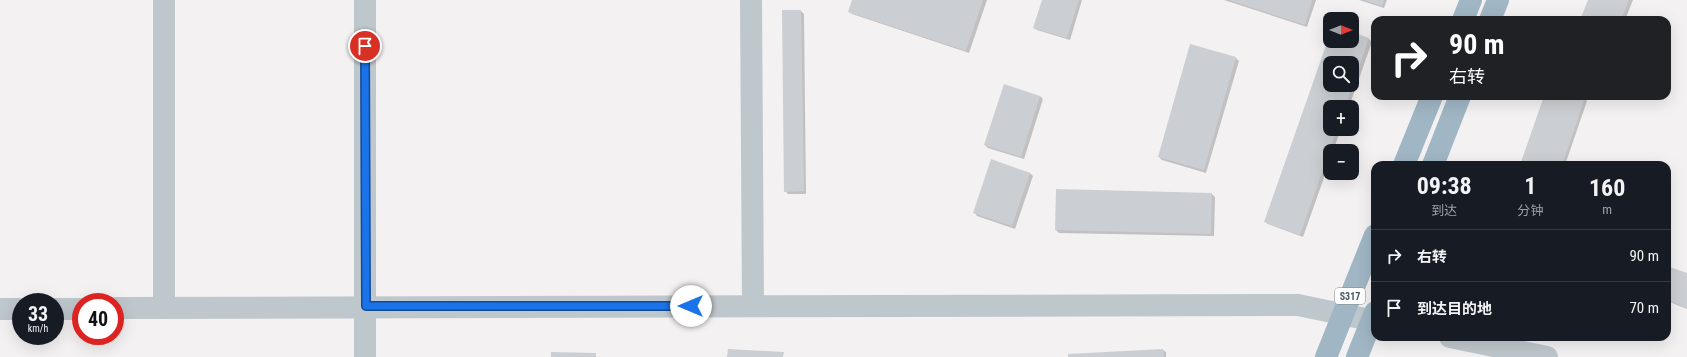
<!DOCTYPE html>
<html lang="zh">
<meta charset="utf-8">
<style>
:root{--surface:#171b24;--page:#20242c;--text:#f1f3f6;--muted:#9ea1a6;--line:#363941}
body{margin:0;font-family:"Roboto Condensed","Noto Sans SC",sans-serif;background:var(--page);color:var(--text);height:100vh;display:flex;flex-direction:column;font-size:15px;white-space:nowrap}
*{box-sizing:border-box;margin:0}
p{font-size:13px;color:var(--muted)}
.icon{flex:none;width:22px;height:22px;fill:none;stroke:currentColor;stroke-width:2;stroke-linecap:round;stroke-linejoin:round}
.map{position:relative;flex:1;overflow:hidden}
.sheet{position:absolute;left:1371px;top:161px;width:300px;height:180px;display:flex;flex-direction:column;background:var(--surface);border-radius:12px;box-shadow:0 4px 16px #0002}
.sheet>*{flex:none}
.guide{position:absolute;left:1371px;top:16px;width:300px;height:84px;border-radius:12px;box-shadow:0 4px 16px #0002;background:#202124;color:#fff;overflow:hidden}
.needle{width:26px;rotate:90deg}
.controls{position:absolute;left:1323px;top:12px;display:grid;gap:8px}
.controls a{display:grid;place-items:center;width:36px;height:36px;border-radius:8px;background:var(--surface);box-shadow:0 4px 16px #0002;font-size:20px}
.speed{position:absolute;left:12px;top:293px;display:flex;gap:8px;font-size:20px;font-weight:700;text-align:center}
.speed>*{display:grid;place-content:center;width:52px;height:52px;border-radius:50%;background:var(--surface);box-shadow:0 4px 16px #0002;line-height:1}
.speed small{font-size:10px;font-weight:400}
.speed .limit{border:6px solid #d22;background:#fff;color:#111}
.pin{position:absolute;display:grid;place-items:center;width:34px;height:34px;color:#fff;margin:-17px;border:2px solid #fff;border-radius:50%;box-shadow:0 1px 4px #0007}
.me{position:absolute;width:44px;margin:-22px;rotate:270deg;stroke-linejoin:round;filter:drop-shadow(0 0 3px #0008)}
.turn{display:flex;align-items:center;gap:14px;height:84px;padding:0 12px;font-size:18px}
.turn .icon{width:52px;height:52px;stroke-width:2.5}
.turn b{display:block;font-size:28px;line-height:34px}
.eta{display:flex;justify-content:space-evenly;align-items:center;height:68px;text-align:center}
.eta b{font-size:24px;font-weight:700;line-height:28px}
ul{padding:0;list-style:none}
li{display:flex;align-items:center;gap:12px;height:52px;padding:0 12px;border-top:1px solid var(--line)}
li div{flex:1}
li b{display:block;font-size:15px}
li em{font-style:normal}
.map>svg:first-child{display:block}
.shadow{fill:#0003;fill-rule:evenodd}
.building{fill:#cbcfd3;fill-rule:evenodd}
.lines{fill:none;stroke-linecap:round;stroke-linejoin:round}
.minor{stroke:#bec7cc;stroke-width:22}
.tertiary{stroke:#bec7cc;stroke-width:22}
.trunk{stroke:#a0b6c4;stroke-width:22}
.route-casing{stroke:#114b97;stroke-width:10}
.route{stroke:#1a73e8;stroke-width:7}
.labels{text-anchor:middle;stroke-width:3.5;stroke-linejoin:round;paint-order:stroke}
.shield{fill:#fff;stroke:#80898e;stroke-width:1}
.shield-label{font-size:10px;font-weight:bold;fill:#4a565d}
</style>
<div class="map">
<svg width="1687" height="357" viewBox="0 0 1687 357">
<rect width="100%" height="100%" fill="#f3f1f1"/>
<path class="shadow" d="M 853,0 L 987,0 L 969,53 L 852,14 L 849,11 Z
M 1043,0 L 1082,0 L 1070,40 L 1037,30 L 1034,28 Z
M 1224,0 L 1316,0 L 1307,27 Z
M 1359,0 L 1387,0 L 1384,8 Z
M 1589,0 L 1633,0 L 1625,20 L 1581,20 Z
M 801,11 L 804,14 L 806,194 L 788,194 L 785,191 Z
M 1352,33 L 1369,39 L 1372,42 L 1349,107 L 1330,107 L 1330,129 L 1341,129 L 1333,151 L 1330,151 L 1330,161 L 1303,237 L 1268,224 L 1265,221 L 1330,36 L 1330,41 L 1352,41 ZM 1330,63 L 1352,63 L 1352,85 L 1330,85 Z
M 1236,58 L 1239,61 L 1206,173 L 1162,160 L 1159,157 Z
M 1040,96 L 1043,99 L 1024,159 L 988,148 L 985,145 Z
M 1545,96 L 1577,96 L 1584,98 L 1587,101 L 1565,165 L 1521,165 Z
M 992,161 L 1030,173 L 1033,176 L 1015,229 L 977,216 L 975,213 Z
M 1212,194 L 1215,197 L 1214,236 L 1059,233 L 1056,230 Z
M 1667,267 L 1687,275 L 1687,309 L 1667,301 Z
M 1163,350 L 1166,352 L 1166,357 L 1069,357 Z"/>
<path class="building" d="M 852,0 L 983,0 L 966,51 L 848,12 Z
M 1042,0 L 1079,0 L 1067,38 L 1033,28 Z
M 1229,0 L 1312,0 L 1305,25 Z
M 1364,0 L 1384,0 L 1382,6 Z
M 1588,0 L 1629,0 L 1621,20 L 1580,20 Z
M 782,10 L 801,10 L 804,191 L 784,192 Z
M 1352,32 L 1369,38 L 1345,107 L 1330,107 L 1330,129 L 1337,129 L 1300,235 L 1264,222 L 1330,34 L 1330,41 L 1352,41 ZM 1330,63 L 1352,63 L 1352,85 L 1330,85 Z
M 1190,44 L 1236,57 L 1204,170 L 1158,157 Z
M 1004,84 L 1040,96 L 1021,157 L 984,145 Z
M 1544,96 L 1580,96 L 1585,98 L 1562,165 L 1520,165 Z
M 991,159 L 1030,173 L 1012,226 L 973,213 Z
M 1056,189 L 1212,193 L 1211,234 L 1055,230 Z
M 1667,266 L 1687,273 L 1687,308 L 1667,300 Z
M 728,349 L 784,352 L 783,357 L 727,357 Z
M 1163,349 L 1164,357 L 1068,357 L 1068,354 Z
M 551,352 L 596,353 L 596,357 L 551,357 Z"/>
<g class="lines">
<path class="minor" d="M 164,0 L 164,308
M 365,0 L 365,357
M 751,0 L 753,306"/>
<path class="tertiary" d="M 115,308 L 1298,305 L 1375,321
M 0,309 L 21,309
M 55,309 L 81,309
M 1450,337 L 1547,357"/>
<path class="trunk" d="M 1463,20 L 1471,0
M 1490,20 L 1498,0
M 1404,165 L 1432,96
M 1433,165 L 1460,96
M 1326,357 L 1375,235
M 1357,357 L 1375,312"/>
</g>
<g class="lines">
<defs>
<path id="route" d="M 365,46 L 366,306 L 691,306"/>
</defs>
<use href="#route" class="route-casing"/>
<use href="#route" class="route"/>
</g>
<g class="labels">
<rect class="shield" x="1335" y="288" width="30" height="16" rx="3"/>
<g class="shield-label">
<text x="1350" y="300">S317</text>
</g>
</g>
</svg>
<div class="controls">
<a><svg class="needle" viewBox="-14 -14 28 28"><path d="M0-13l5 13h-10z" fill="#e53935"/><path d="M0 13l5-13h-10z" fill="#9ea1a6"/></svg></a>
<a><svg class="icon" aria-label="search" viewBox="0 0 24 24"><circle cx="10" cy="10" r="6"/><path d="M15 15l6 6"/></svg></a>
<a>+</a>
<a>−</a>
</div>
<div class="speed"><div>33<small>km/h</small></div><div class="limit">40</div></div>
<div class="pin" style="left:365px;top:46px;background:#d93025"><svg class="icon" aria-label="arrive" viewBox="0 0 24 24"><path d="M6 21V4h12l-3 4 3 4H6"/></svg></div>
<svg class="me" style="left:691px;top:306px" viewBox="-20 -20 40 40"><circle r="19" fill="#fff"/><path d="M0-13L10 11 0 6-10 11z" fill="#1a73e8"/></svg>
<div class="guide">
<div class="turn"><svg class="icon" aria-label="right" viewBox="0 0 24 24"><path d="M7 20v-9h11M14 6l5 5-5 5"/></svg><div><b>90 m</b>右转</div></div>
</div>
<section class="sheet">
<div class="eta">
<div><b>09:38</b><p>到达</p></div>
<div><b>1</b><p>分钟</p></div>
<div><b>160</b><p>m</p></div>
</div>
<ul>
<li><svg class="icon" aria-label="right" viewBox="0 0 24 24"><path d="M7 20v-9h11M14 6l5 5-5 5"/></svg><div><b>右转</b></div><em>90 m</em></li>
<li><svg class="icon" aria-label="arrive" viewBox="0 0 24 24"><path d="M6 21V4h12l-3 4 3 4H6"/></svg><div><b>到达目的地</b></div><em>70 m</em></li>
</ul>
</section>
</div>
